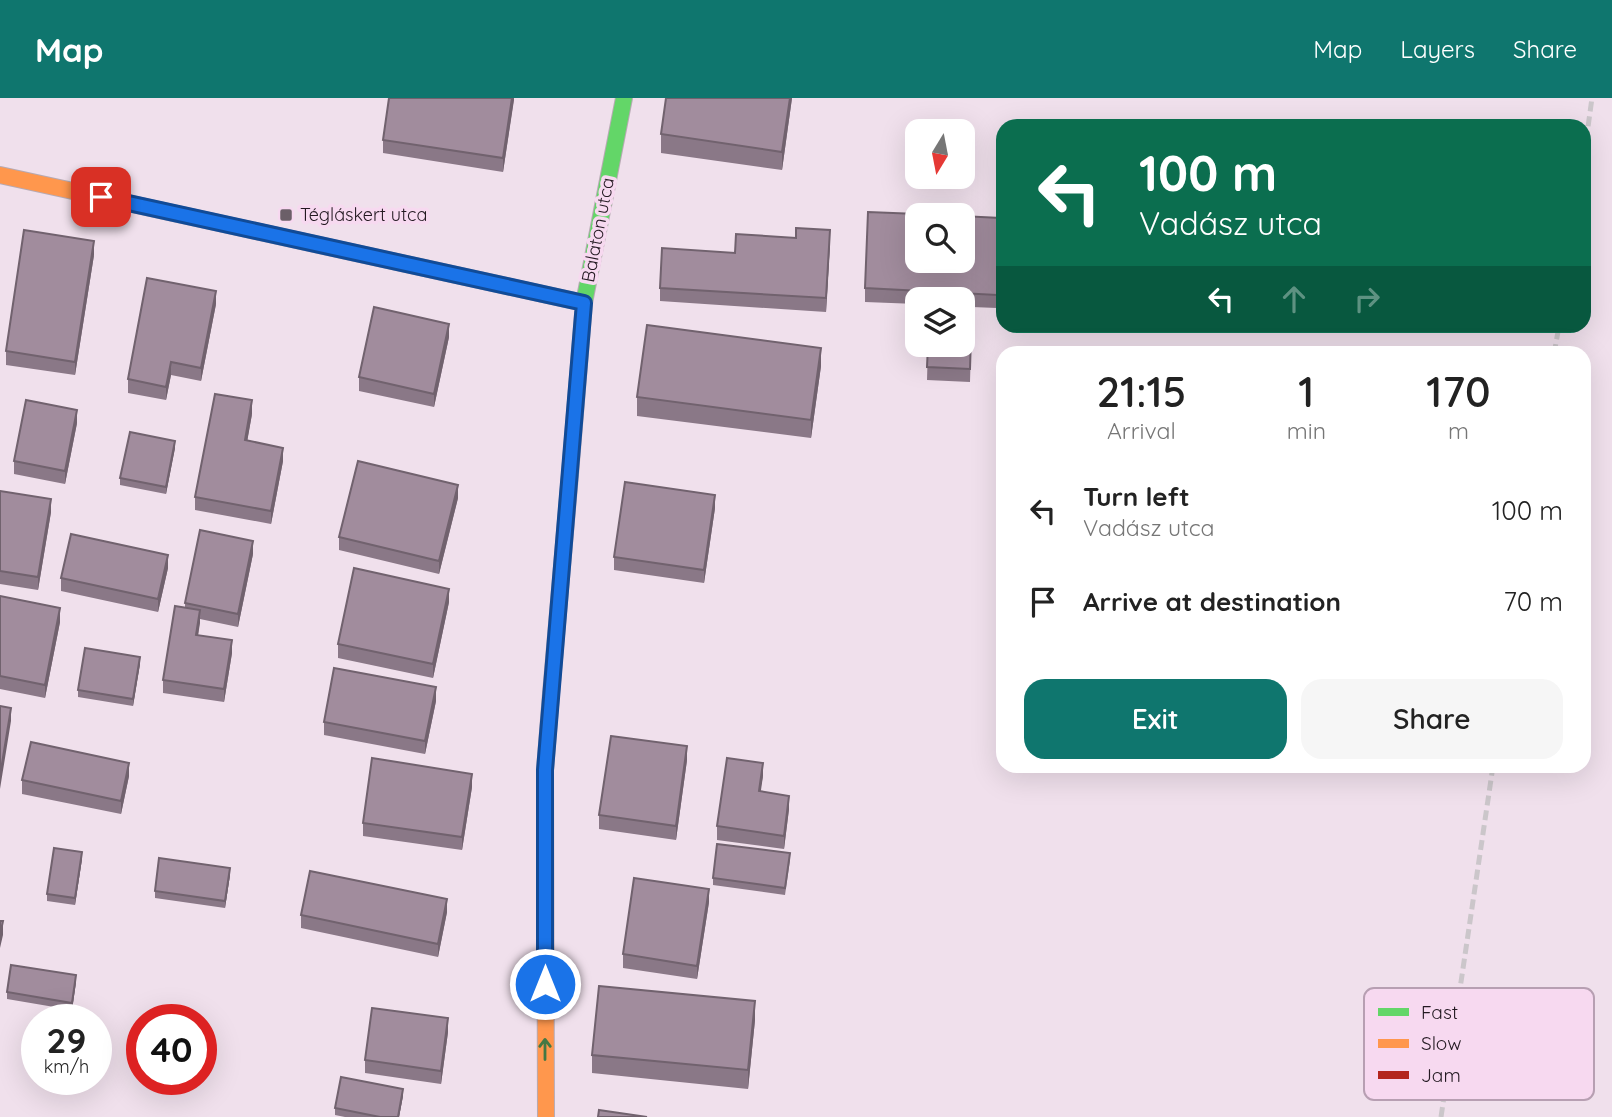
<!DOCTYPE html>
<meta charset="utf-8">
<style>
:root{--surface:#fff;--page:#f6f6f6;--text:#222;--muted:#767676;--accent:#0f766e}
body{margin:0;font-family:Quicksand,sans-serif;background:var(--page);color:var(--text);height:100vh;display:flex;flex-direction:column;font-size:26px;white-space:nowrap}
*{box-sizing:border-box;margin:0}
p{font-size:23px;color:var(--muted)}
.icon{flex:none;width:38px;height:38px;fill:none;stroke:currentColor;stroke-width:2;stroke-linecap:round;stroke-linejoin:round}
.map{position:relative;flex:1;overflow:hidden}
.side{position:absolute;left:996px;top:248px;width:595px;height:427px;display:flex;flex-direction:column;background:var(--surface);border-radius:21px;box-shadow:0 7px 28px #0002}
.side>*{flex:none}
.guide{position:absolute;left:996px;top:21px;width:595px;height:214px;border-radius:21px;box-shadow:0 7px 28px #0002;background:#0b6e4f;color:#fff;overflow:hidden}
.needle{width:46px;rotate:190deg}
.tools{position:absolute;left:905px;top:21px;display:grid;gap:14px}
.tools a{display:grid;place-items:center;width:70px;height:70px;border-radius:14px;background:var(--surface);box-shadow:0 7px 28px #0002;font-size:35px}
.speed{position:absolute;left:21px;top:906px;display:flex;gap:14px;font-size:35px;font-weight:700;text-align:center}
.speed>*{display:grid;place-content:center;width:91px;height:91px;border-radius:50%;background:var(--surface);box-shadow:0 7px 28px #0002;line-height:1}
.speed small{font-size:18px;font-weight:400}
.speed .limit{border:10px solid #d22;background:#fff;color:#111}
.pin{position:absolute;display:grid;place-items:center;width:60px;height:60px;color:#fff;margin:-30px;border-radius:14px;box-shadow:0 4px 10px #0006}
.me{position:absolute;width:77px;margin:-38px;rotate:0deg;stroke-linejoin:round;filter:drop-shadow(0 0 5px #0008)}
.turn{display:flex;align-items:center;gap:24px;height:147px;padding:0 28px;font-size:32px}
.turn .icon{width:91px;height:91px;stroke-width:2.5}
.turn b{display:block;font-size:49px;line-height:60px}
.lanes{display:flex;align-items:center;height:66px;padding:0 28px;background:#0003;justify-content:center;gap:35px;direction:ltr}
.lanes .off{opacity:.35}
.eta{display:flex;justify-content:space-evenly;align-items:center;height:119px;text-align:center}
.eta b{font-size:42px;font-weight:600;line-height:49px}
.primary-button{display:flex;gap:14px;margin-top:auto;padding:14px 28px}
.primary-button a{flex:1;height:80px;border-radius:21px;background:var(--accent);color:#fff;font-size:28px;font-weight:600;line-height:80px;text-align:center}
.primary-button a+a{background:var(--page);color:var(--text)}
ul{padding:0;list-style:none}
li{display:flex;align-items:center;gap:21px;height:91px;padding:0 28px}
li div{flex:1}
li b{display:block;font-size:26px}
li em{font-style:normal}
header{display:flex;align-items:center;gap:42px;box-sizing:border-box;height:98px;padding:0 35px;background:var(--accent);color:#fff}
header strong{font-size:33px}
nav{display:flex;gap:38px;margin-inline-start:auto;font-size:24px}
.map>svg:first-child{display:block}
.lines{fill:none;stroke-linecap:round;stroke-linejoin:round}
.fast-casing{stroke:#b7aab3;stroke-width:18}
.slow-casing{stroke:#b7aab3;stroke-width:18}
.jam-casing{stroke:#b7aab3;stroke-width:18}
.fast{stroke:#63d668;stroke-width:16}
.slow{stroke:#ff974d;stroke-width:16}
.jam{stroke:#b3261e;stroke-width:16}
.rail{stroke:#cbc6ca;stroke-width:5;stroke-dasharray:10 5;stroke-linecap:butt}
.wall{fill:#8a7887}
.shaded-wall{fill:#71626e}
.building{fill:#a18c9d;stroke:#71626e;stroke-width:2}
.oneway{stroke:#437844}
.route-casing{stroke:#114b97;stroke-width:18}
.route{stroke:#1a73e8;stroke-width:12}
.poi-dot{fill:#6b5f68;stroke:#f7d9f0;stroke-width:2.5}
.labels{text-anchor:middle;stroke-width:7;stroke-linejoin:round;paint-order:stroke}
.poi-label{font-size:18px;fill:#231921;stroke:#f7d9f0;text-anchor:start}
.street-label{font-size:18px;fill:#231921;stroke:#f7d9f0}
.key{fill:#f7d9f0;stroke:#b79fb2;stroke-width:2}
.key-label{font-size:19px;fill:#231921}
</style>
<header>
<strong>Map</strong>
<nav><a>Map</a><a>Layers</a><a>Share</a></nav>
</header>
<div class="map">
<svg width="1612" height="1019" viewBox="0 0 1612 1019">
<rect width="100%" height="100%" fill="#f0e0ec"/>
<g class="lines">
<defs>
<path id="fast" d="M 260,134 L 584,205
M 570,376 L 584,205 L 624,0"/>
<path id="slow" d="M 0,77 L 260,134
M 546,1019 L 545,672 L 551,596"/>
<path id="jam" d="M 551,596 L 570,376"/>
</defs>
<use href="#fast" class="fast-casing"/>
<use href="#slow" class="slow-casing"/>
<use href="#jam" class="jam-casing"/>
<use href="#fast" class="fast"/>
<use href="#slow" class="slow"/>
<use href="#jam" class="jam"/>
<path class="rail" d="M 1584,58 L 1592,0
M 1554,256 L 1559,228
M 1441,1019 L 1493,668"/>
</g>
<path class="wall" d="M 514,0 L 503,74 L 383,55 L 383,42 Z
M 666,0 L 792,0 L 782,72 L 661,55 L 661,36 Z
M 1000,133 L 997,210 L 972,209 L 970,284 L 927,282 L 928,247 L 962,247 L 962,201 L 917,201 L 917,206 L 865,204 L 865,190 Z
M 830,145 L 826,214 L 660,203 L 660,190 L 735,155 Z
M 94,157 L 75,277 L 6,267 L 6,253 Z
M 216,206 L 201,283 L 171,277 L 166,302 L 128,295 L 128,281 Z
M 449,239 L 434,309 L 359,293 L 359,279 Z
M 821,268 L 811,340 L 637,318 L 637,299 Z
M 252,316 L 247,343 L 283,363 L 271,426 L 195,412 L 195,399 Z
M 77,325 L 65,386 L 14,376 L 14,363 Z
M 175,350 L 166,396 L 120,387 L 120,380 Z
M 0,393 L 51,414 L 38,492 L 0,486 Z
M 458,400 L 439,476 L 339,452 L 339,439 Z
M 715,410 L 704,485 L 614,472 L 614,459 Z
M 253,456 L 238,529 L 200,521 L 198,537 L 232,555 L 224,604 L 163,595 L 163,582 L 185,509 L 185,505 Z
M 168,470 L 158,514 L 61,493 L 61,480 Z
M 0,498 L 60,524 L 45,600 L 0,591 Z
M 449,504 L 433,580 L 338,560 L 338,546 Z
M 140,566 L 133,608 L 78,599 L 78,592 Z
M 436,603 L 425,656 L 324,637 L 324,624 Z
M 687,662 L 676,742 L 599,731 L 599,717 Z
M 129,678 L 121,716 L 22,696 L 22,682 Z
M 763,678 L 760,693 L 789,711 L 784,751 L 717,742 L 717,728 Z
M 472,689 L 462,752 L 363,738 L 363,725 Z
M 82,761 L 75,807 L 47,803 L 47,796 Z
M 790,762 L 785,797 L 713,787 L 713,780 Z
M 230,777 L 225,810 L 155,800 L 155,793 Z
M 709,804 L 697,881 L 623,870 L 623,856 Z
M 447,814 L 438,859 L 301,830 L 301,817 Z
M 76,884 L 72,912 L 7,901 L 7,894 Z
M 755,922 L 748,991 L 592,975 L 592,957 Z
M 448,934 L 441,986 L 365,975 L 365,962 Z
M 403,998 L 399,1019 L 345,1019 L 335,1017 L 335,1010 Z"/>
<path class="shaded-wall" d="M 512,0 L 514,0 L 514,2 L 503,74 L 503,60 Z
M 790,0 L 792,0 L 782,72 L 782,54 Z
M 830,132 L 830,145 L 826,214 L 826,200 Z
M 94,143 L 94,157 L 75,277 L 75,264 Z
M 216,193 L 216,206 L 201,283 L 201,270 Z
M 449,226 L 449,239 L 434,309 L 434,296 Z
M 821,250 L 821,268 L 811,340 L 811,322 Z
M 171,264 L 171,277 L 166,302 L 166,289 Z
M 252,302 L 252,316 L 245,356 L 245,342 Z
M 77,312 L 77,325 L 65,386 L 65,373 Z
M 175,343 L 175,350 L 166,396 L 166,389 Z
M 283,350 L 283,363 L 271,426 L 271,413 Z
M 458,387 L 458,400 L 439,476 L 439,463 Z
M 715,397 L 715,410 L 704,485 L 704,472 Z
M 51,401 L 51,414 L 38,492 L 38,479 Z
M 253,443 L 253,456 L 238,529 L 238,516 Z
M 168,457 L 168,470 L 158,514 L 158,501 Z
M 449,491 L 449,504 L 433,580 L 433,566 Z
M 60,510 L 60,524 L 45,600 L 45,587 Z
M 200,512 L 200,525 L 196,550 L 196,537 Z
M 232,542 L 232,555 L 224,604 L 224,591 Z
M 140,559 L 140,566 L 133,608 L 133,601 Z
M 436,589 L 436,603 L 425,656 L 425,643 Z
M 11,610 L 11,623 L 0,691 L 0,678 Z
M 687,648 L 687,662 L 676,742 L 676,728 Z
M 129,665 L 129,678 L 121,716 L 121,703 Z
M 763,665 L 763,678 L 759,706 L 759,693 Z
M 472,676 L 472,689 L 462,752 L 462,739 Z
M 789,698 L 789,711 L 784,751 L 784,738 Z
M 82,754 L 82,761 L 75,807 L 75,800 Z
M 230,770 L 230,777 L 225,810 L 225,803 Z
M 709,791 L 709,804 L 697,881 L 697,868 Z
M 447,801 L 447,814 L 438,859 L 438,846 Z
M 3,823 L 3,837 L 0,850 L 0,837 Z
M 76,877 L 76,884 L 72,912 L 72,905 Z
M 755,903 L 755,922 L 748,991 L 748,972 Z
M 448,920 L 448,934 L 441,986 L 441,973 Z
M 403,991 L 403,998 L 399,1019 L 398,1019 Z"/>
<path class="building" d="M 389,0 L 512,0 L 503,60 L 383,42 Z
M 666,0 L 790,0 L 782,54 L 661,36 Z
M 868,114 L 943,117 L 917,117 L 917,163 L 962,163 L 962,118 L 1000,120 L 997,197 L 865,190 Z
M 796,130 L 830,132 L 826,200 L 660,190 L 662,150 L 735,155 L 736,136 L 796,140 Z
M 24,132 L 94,143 L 75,264 L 6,253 Z
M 147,180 L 216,193 L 201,270 L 171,264 L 166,289 L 128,281 Z
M 962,205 L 972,205 L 970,271 L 927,269 L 928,247 L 962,247 Z
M 374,209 L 449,226 L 434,296 L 359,279 Z
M 647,227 L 821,250 L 811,322 L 637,299 Z
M 215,296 L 252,302 L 245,342 L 283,350 L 271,413 L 195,399 Z
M 26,302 L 77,312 L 65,373 L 14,363 Z
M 130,334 L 175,343 L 166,389 L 120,380 Z
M 358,363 L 458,387 L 439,463 L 339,439 Z
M 625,384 L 715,397 L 704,472 L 614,459 Z
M 0,393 L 51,401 L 38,479 L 0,473 Z
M 200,432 L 253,443 L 238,516 L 185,505 Z
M 71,436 L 168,457 L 158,501 L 61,480 Z
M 354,470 L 449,491 L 433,566 L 338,546 Z
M 0,498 L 60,510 L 45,587 L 0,578 Z
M 175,508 L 200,512 L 196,537 L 232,542 L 224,591 L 163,582 Z
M 85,550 L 140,559 L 133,601 L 78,592 Z
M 334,570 L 436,589 L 425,643 L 324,624 Z
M 0,608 L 11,610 L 0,678 Z
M 611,638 L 687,648 L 676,728 L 599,717 Z
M 31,644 L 129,665 L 121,703 L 22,682 Z
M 372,660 L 472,676 L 462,739 L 363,725 Z
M 727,660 L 763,665 L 759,693 L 789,698 L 784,738 L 717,728 Z
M 717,746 L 790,755 L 785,790 L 713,780 Z
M 54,750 L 82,754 L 75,800 L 47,796 Z
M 159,760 L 230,770 L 225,803 L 155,793 Z
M 310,773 L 447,801 L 438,846 L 301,817 Z
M 634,780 L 709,791 L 697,868 L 623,856 Z
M 0,823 L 3,823 L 0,837 Z
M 11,867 L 76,877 L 72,905 L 7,894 Z
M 599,888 L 755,903 L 748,972 L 592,957 Z
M 372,910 L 448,920 L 441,973 L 365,962 Z
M 341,979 L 403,991 L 398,1019 L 380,1019 L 335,1010 Z
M 599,1012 L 647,1019 L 598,1019 Z"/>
<defs><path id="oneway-shaft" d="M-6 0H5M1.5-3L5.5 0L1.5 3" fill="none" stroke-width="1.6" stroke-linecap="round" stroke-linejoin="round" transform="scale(1.75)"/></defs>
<use class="oneway" href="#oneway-shaft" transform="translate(545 951) rotate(-90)"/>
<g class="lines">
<defs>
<path id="route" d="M 101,99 L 584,205 L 545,672 L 545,886"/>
</defs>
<use href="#route" class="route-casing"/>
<use href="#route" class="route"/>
</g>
<rect class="poi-dot" x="279" y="110" width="14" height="14" rx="3.5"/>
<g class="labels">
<g class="poi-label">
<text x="300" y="123">Tégláskert utca</text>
</g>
<g class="street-label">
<text transform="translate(598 132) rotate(-79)" y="6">Balaton utca</text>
</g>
</g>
<rect x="1364" y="890" width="230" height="112" rx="10" class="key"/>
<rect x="1378" y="910" width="31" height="8" fill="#63d668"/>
<rect x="1378" y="941" width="31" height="9" fill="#ff974d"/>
<rect x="1378" y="973" width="31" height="8" fill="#b3261e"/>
<g class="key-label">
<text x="1421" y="921">Fast</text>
<text x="1421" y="952">Slow</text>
<text x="1421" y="984">Jam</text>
</g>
</svg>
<div class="tools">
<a><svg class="needle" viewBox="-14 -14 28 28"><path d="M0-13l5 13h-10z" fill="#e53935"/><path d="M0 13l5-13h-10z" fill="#767676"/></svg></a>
<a><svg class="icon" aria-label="search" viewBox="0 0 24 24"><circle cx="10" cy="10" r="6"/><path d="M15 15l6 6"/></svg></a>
<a><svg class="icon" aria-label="layers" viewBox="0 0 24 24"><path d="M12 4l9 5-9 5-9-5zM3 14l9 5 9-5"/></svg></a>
</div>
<div class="speed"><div>29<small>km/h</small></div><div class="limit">40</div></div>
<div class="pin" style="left:101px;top:99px;background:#d93025"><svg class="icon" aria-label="arrive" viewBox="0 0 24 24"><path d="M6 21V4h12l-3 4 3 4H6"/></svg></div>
<svg class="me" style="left:545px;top:886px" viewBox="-20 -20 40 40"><circle r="17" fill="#1a73e8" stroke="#fff" stroke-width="3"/><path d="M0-11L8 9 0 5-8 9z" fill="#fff"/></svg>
<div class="guide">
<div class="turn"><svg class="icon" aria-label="left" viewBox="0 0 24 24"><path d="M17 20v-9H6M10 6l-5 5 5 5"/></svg><div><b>100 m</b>Vadász utca</div></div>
<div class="lanes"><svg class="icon" aria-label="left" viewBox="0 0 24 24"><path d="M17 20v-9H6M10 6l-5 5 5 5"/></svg><svg class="icon off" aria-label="ahead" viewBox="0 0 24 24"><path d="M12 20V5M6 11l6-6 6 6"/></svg><svg class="icon off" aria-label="right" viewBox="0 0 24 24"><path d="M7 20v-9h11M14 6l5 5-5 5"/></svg></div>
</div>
<section class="side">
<div class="eta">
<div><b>21:15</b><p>Arrival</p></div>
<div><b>1</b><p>min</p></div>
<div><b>170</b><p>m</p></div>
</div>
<ul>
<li><svg class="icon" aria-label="left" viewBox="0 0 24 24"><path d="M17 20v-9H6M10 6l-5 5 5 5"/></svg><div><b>Turn left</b><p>Vadász utca</p></div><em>100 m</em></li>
<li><svg class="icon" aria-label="arrive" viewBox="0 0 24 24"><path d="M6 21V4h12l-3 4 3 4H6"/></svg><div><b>Arrive at destination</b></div><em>70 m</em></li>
</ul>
<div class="primary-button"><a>Exit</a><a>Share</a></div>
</section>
</div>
